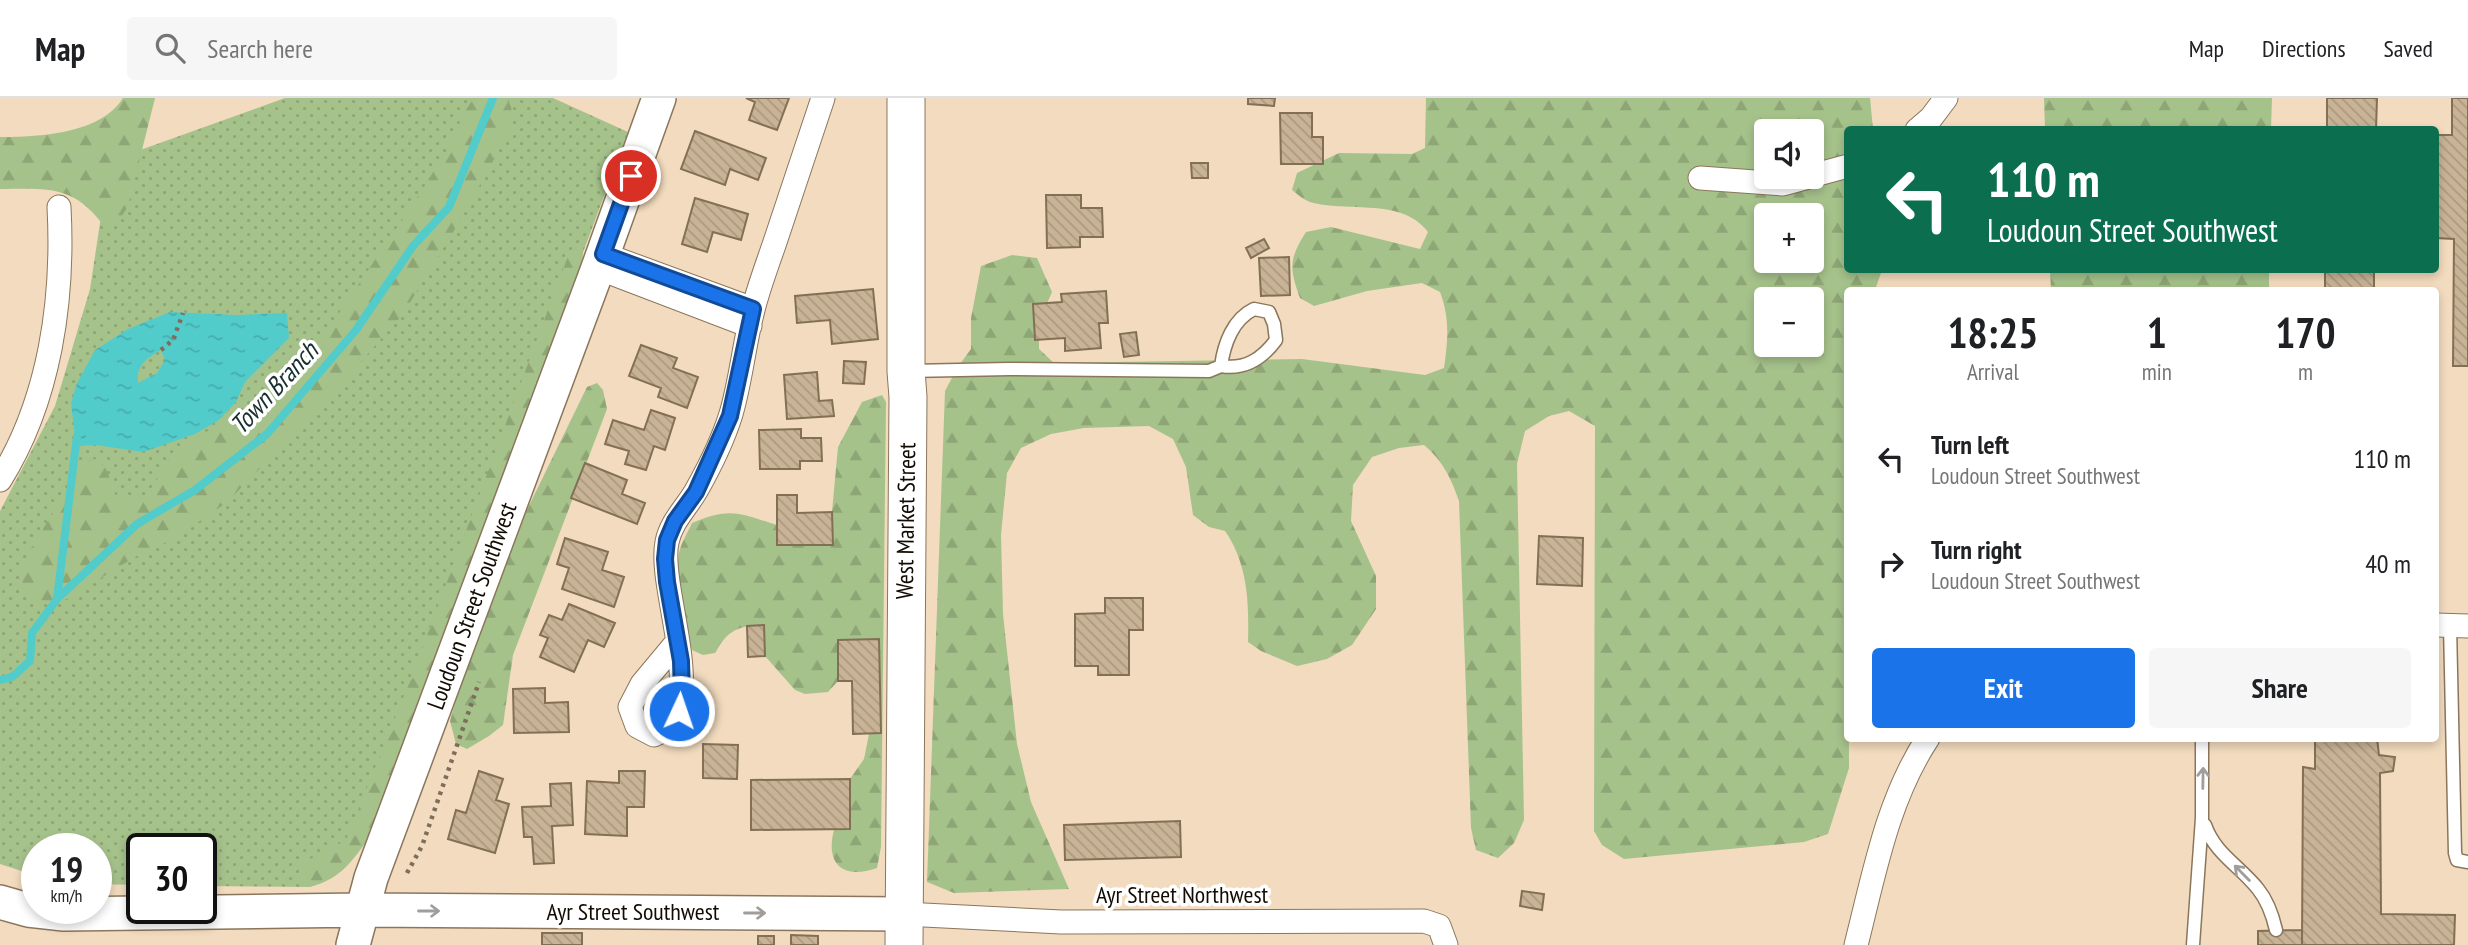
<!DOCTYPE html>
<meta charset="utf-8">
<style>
:root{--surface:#fff;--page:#f6f6f6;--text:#202124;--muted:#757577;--line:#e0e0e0;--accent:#1a73e8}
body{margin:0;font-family:"PT Sans Narrow",sans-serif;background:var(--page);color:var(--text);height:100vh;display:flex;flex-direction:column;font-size:26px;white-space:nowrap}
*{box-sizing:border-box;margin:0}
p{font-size:23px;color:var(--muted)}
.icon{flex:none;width:38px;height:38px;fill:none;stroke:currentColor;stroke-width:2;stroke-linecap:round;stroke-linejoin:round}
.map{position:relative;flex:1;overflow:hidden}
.sheet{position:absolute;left:1844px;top:189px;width:595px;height:455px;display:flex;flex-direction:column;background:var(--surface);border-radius:7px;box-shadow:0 4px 10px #0003}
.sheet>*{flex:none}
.guide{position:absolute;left:1844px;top:28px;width:595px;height:147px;border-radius:7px;box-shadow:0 4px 10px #0003;background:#0b6e4f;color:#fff;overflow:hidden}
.buttons{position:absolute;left:1754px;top:21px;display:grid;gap:14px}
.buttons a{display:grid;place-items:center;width:70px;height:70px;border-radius:7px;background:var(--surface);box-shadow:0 4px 10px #0003;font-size:35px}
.speed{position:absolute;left:21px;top:735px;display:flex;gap:14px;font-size:35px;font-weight:700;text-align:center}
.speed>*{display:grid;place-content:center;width:91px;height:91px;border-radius:50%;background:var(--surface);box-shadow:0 4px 10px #0003;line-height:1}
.speed small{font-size:18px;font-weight:400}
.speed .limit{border:4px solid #111;border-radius:10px;background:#fff;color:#111}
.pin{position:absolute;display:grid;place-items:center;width:60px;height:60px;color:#fff;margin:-30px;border:4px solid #fff;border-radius:50%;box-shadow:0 2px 7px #0007}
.me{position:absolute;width:77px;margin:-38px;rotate:3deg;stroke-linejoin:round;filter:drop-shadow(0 0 5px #0008)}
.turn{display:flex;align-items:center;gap:24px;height:147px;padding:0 28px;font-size:32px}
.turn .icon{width:91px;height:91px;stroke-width:2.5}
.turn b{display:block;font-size:49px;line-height:60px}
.eta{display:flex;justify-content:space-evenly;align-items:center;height:119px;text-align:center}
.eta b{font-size:42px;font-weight:600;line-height:49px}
.primary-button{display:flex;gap:14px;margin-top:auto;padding:14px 28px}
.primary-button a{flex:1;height:80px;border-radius:7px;background:var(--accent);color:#fff;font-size:28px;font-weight:600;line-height:80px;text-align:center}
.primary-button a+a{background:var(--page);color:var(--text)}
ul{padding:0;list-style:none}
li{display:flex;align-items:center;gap:21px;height:105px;padding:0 28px}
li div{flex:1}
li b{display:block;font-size:26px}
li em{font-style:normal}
header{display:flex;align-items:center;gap:42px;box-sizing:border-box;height:98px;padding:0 35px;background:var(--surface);border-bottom:2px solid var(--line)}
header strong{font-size:33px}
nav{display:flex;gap:38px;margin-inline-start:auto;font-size:24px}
.search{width:490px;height:63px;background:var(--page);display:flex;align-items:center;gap:18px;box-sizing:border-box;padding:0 24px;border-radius:7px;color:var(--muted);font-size:26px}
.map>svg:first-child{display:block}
.grass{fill:url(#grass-dots)}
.forest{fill:url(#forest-firs);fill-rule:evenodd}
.water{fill:url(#water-ripples);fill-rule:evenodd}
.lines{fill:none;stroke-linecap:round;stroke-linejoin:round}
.stream{stroke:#52cbcb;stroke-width:8}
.building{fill:url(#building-back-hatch);stroke:#837054;stroke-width:2}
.lane-casing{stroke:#8b765c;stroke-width:15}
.street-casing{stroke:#8b765c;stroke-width:25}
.secondary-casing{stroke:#8b765c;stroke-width:36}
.primary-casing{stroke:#8b765c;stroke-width:39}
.path{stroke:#7d6e5c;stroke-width:4.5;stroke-dasharray:3.5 5;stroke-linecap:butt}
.lane{stroke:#fff;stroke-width:12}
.street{stroke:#fff;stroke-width:23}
.secondary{stroke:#fff;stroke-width:33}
.primary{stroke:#fff;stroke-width:37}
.oneway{stroke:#a09d9a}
.route-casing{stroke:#114b97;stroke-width:18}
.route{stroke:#1a73e8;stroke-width:12}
.labels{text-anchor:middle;stroke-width:7;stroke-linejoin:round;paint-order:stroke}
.street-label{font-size:24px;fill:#120b03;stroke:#fff}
.water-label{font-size:26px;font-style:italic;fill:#192e2e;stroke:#fff}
</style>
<header>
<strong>Map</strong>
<div class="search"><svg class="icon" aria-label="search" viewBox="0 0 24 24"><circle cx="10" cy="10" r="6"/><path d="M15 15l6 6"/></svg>Search here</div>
<nav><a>Map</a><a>Directions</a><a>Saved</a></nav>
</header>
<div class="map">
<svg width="2468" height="847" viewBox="0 0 2468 847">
<defs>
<pattern id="grass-dots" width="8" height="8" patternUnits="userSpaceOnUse" patternTransform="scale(1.75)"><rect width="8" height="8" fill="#a6c28b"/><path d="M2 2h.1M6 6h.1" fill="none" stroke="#8ea576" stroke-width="1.8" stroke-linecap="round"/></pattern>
<pattern id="forest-firs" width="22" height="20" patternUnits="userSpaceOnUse" patternTransform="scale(1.75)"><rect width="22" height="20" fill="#a6c28b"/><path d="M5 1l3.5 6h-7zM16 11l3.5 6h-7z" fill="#8ea576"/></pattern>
<pattern id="water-ripples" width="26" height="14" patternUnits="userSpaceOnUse" patternTransform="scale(1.75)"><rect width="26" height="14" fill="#52cbcb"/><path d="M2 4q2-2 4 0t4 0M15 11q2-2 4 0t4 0" fill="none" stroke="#46adad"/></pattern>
<pattern id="building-back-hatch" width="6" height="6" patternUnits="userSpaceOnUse" patternTransform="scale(1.75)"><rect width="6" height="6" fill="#c8b396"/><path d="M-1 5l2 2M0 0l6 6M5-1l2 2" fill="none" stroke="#ab9980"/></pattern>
</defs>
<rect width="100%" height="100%" fill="#f2dbbe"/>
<path class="grass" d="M 285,0 L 553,0 L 628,34 L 362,746 C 344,769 338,782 309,789 L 201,788 L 201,751 L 142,751 L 142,787 L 96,786 L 96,751 L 37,751 L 37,778 L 0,766 L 0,413 L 55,308 L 90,191 L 107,79 L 118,60 Z"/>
<path class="forest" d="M 123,0 L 155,0 L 128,108 L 122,118 L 110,125 L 100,123 C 71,86 43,91 0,91 L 0,39 C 38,39 101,36 123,0 Z
M 474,0 L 506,0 C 516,11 511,25 507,38 L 461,121 L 403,216 L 329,300 L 226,405 L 175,440 L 135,459 L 67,501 L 37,506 L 23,495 L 21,476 L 27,457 L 85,363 L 95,361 C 98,363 101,365 104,368 C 114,379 106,403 131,402 C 156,401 160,365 176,353 C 196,338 220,327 241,314 C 267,298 290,277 312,255 L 415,103 L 447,52 L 465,13 Z
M 1426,0 L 1870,0 L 1873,31 L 1848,32 L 1848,172 L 1882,172 L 1875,192 L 1848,192 L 1849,670 L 1828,736 L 1804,744 L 1624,761 L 1602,747 L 1594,733 L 1595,328 L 1569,313 L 1549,318 L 1525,333 L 1517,366 L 1524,722 L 1514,745 L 1498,760 L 1476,752 L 1471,730 L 1459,403 C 1451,380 1443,363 1424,347 L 1399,350 L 1372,359 L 1353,387 L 1351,423 L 1376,478 L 1376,511 L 1352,547 L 1327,561 L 1297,568 L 1261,553 L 1248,544 C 1249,505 1248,466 1225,433 L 1209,429 L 1193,417 L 1186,369 L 1173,341 L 1149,328 L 1084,330 L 1051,336 L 1021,350 L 1007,375 L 1001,437 L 1003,516 L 1017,646 L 1031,704 L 1069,791 L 954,795 L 927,784 L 945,293 L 957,270 L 971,251 L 971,220 L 981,168 L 1012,157 L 1037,160 L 1052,194 L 1039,224 L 1039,251 L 1054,265 L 1302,261 L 1425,277 L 1444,270 C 1448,243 1450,220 1440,194 L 1422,185 L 1367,193 L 1314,208 L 1300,200 C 1289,170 1289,161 1306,134 L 1331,129 L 1420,151 L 1428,134 C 1402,99 1348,115 1310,104 C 1304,102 1297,96 1292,92 L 1297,75 L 1339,55 L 1412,56 L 1425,50 ZM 1766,33 L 1811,33 L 1811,79 L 1766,79 ZM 1766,117 L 1811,117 L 1811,163 L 1766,163 ZM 1766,201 L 1811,201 L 1811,247 L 1766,247 Z
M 2044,0 L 2272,0 L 2271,31 L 2045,31 Z
M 583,154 L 582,171 L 370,739 C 351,764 341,781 309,789 L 299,779 L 299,769 C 313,757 330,752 346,742 L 415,570 L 568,158 Z
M 2050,172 L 2269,172 L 2269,192 L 2051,192 Z
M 597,285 L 603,292 L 607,311 L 513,557 L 503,627 L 489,638 L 467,651 L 456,646 L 450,623 L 460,586 L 525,416 L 587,289 Z
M 882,297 L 886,304 L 881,749 L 877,770 C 843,782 825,766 834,732 L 850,731 L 850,681 L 864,661 L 869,636 L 881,635 L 879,542 L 838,542 L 838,583 L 828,594 L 805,596 L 795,592 L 765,558 L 764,527 C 737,528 728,532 715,555 L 703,557 L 692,552 C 681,523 674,485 679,455 C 681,445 688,434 692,425 C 731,409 738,415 777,427 L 778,447 L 833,447 L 832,414 L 838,349 L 862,304 Z"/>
<path class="water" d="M 170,214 L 237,217 L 287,215 L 289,240 L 245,284 L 236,304 L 219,322 L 195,336 L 143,354 L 96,347 L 76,348 L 71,305 L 77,285 L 95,252 L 128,231 ZM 161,252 L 165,262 L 157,275 L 138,285 C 136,267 147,260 161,252 Z"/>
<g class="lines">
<path class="stream" d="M 57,501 L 77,338
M 0,582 L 12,579 L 30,563 L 32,535 L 57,501 L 137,426 L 195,392 L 267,336 L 356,232 L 413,148 L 449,109 L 493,0"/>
</g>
<path class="building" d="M 746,0 L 789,0 L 777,32 L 749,22 L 755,4 Z
M 1248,0 L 1275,0 L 1274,8 L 1248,6 Z
M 2327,0 L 2377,0 L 2376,32 L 2327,32 Z
M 2452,0 L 2468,0 L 2468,268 L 2453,268 L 2454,141 L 2436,140 L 2436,37 L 2452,37 Z
M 1280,15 L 1312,15 L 1312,39 L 1323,39 L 1323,66 L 1281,66 Z
M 695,33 L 766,60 L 758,82 L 730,71 L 725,87 L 681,71 Z
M 1191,65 L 1208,65 L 1208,80 L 1192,80 Z
M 1046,97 L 1081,97 L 1081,110 L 1102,110 L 1103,139 L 1080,139 L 1080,149 L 1047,150 Z
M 695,100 L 748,116 L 741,142 L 713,134 L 707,154 L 682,146 Z
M 1264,141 L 1269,150 L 1251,160 L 1246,150 Z
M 1289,159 L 1290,197 L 1261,198 L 1259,160 Z
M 2325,172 L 2374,172 L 2374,192 L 2325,192 Z
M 873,191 L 878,241 L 832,246 L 830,222 L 797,225 L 795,198 Z
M 1106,193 L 1108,225 L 1099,225 L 1101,250 L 1065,253 L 1065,240 L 1035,242 L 1033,206 L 1062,204 L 1061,196 Z
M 1136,234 L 1139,257 L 1124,259 L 1120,236 Z
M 641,247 L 677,260 L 673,270 L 698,279 L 687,310 L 658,299 L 661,290 L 629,278 Z
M 844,263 L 866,264 L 864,286 L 843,285 Z
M 817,274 L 819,303 L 832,302 L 834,318 L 787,321 L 784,277 Z
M 651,312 L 675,320 L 665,352 L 654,348 L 646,372 L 625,366 L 629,353 L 605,346 L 613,322 L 644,332 Z
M 801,331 L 801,340 L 821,340 L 822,363 L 800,363 L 800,371 L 760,371 L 759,332 Z
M 585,365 L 627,382 L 622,396 L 645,405 L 637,426 L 571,400 Z
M 777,397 L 797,397 L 797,415 L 832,414 L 833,447 L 777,447 Z
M 1539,438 L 1583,440 L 1582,488 L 1537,486 Z
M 565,440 L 608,454 L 602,472 L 624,479 L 614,509 L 562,491 L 569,470 L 557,466 Z
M 1105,500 L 1143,500 L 1143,532 L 1129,532 L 1129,577 L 1098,577 L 1098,568 L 1075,568 L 1075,516 L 1105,515 Z
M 569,506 L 615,525 L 604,549 L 588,542 L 574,574 L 540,559 L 548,540 L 540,537 L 549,517 L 562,522 Z
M 764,527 L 765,558 L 748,559 L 747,528 Z
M 879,541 L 881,635 L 853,636 L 852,583 L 838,583 L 838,542 Z
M 545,590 L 545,605 L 568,604 L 569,634 L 514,635 L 513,591 Z
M 2315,640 L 2377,640 L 2379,657 L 2395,659 L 2393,673 L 2380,675 L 2381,816 L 2455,817 L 2454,847 L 2302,847 L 2303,669 L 2315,671 Z
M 703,646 L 738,647 L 737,681 L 703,680 Z
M 479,673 L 503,681 L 496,702 L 509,706 L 495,755 L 448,741 L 456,712 L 466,715 Z
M 619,673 L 645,673 L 644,709 L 627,709 L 627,738 L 585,736 L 587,683 L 619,685 Z
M 850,681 L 850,731 L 751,732 L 751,682 Z
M 571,685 L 573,727 L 552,728 L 554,765 L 534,766 L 532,739 L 524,739 L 522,709 L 551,708 L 550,686 Z
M 1180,723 L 1181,759 L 1065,762 L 1064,727 Z
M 1522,793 L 1544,796 L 1542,812 L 1520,808 Z
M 2302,832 L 2302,847 L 2258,847 L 2258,833 Z
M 542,835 L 582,835 L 582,847 L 542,847 Z
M 791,837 L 818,838 L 818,847 L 791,847 Z
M 758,838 L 774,838 L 774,847 L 758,847 Z"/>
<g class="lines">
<defs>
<path id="lane" d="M 909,273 L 1009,271 L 1209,273 L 1221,268 C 1224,246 1233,221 1254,211 L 1269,214 L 1274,226 L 1276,242 C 1262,261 1245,272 1221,268
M 2450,528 L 2455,755 L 2457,762 L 2468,764
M 2205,727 C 2215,756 2240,768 2258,791 C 2267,802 2273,819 2276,832
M 2193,847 L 2202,720 L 2202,640"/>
<path id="street" d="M 1917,32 L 1931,20 L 1946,0
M 1811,78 L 1848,68
M 1700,80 L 1783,86 L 1809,79
M 603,156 L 753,211
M 598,170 L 750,228
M 0,382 C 50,302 64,202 59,109
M 2436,527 L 2468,528
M 677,544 L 642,586 L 630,609 L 637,628 L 654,637 C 713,616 657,491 667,444 C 671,424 686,410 696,393 C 709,370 723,342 731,316 C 741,282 744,246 753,212 C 759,188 768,165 776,141 C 792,94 807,47 823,0
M 904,816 L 1061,824 L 1424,823 L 1439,828 L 1446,847
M 1856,847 C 1874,777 1887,702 1928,640"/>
<path id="secondary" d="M 0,804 L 28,812 L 64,816 L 361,812 L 904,816
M 353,847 L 371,780 L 598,170 L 659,0"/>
<path id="primary" d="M 904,847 L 908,299 L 906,273 L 906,0"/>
</defs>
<use href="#lane" class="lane-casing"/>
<use href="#street" class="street-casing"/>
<use href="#secondary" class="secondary-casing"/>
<use href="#primary" class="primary-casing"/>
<path class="path" d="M 161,252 L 173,242 L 183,215
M 407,775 L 422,748 L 479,584"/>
<use href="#lane" class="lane"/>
<use href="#street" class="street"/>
<use href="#secondary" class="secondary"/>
<use href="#primary" class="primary"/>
</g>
<defs><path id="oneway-shaft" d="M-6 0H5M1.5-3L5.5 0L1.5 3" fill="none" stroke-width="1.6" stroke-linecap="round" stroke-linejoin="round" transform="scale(1.75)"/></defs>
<g class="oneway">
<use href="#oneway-shaft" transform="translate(2203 680) rotate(-89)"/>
<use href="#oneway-shaft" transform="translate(2242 775) rotate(-135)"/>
<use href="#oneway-shaft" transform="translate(429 813)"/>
<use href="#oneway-shaft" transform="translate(755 815)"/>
</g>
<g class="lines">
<defs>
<path id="route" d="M 631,78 L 603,156 L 753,211 L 730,318 L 696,394 L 675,423 L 667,442 L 665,461 L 667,484 L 681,563 L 682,597 L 679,613"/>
</defs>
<use href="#route" class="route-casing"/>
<use href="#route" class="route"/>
</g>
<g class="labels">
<g class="street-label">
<text transform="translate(906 423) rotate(-89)" y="8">West Market Street</text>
<text transform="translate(472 508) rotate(-70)" y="8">Loudoun Street Southwest</text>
<text x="1182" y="805">Ayr Street Northwest</text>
<text x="633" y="822">Ayr Street Southwest</text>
</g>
<g class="water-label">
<text transform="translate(274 290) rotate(-47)" y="9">Town Branch</text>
</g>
</g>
</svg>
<div class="buttons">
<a><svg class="icon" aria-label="sound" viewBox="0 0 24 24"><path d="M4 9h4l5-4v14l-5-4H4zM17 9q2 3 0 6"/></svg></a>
<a>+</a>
<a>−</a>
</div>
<div class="speed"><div>19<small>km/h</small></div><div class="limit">30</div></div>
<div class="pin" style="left:631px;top:78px;background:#d93025"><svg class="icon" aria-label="arrive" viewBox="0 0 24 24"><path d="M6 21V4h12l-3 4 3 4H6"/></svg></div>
<svg class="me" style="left:679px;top:613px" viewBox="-20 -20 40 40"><circle r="17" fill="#1a73e8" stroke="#fff" stroke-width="3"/><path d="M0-11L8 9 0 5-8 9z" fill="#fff"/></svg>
<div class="guide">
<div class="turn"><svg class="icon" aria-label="left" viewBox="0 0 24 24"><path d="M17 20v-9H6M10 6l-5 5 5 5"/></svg><div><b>110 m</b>Loudoun Street Southwest</div></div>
</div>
<section class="sheet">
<div class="eta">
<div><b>18:25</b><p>Arrival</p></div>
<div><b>1</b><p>min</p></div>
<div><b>170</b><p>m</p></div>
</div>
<ul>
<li><svg class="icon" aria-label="left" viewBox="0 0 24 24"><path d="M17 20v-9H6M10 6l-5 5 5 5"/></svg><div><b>Turn left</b><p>Loudoun Street Southwest</p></div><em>110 m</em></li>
<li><svg class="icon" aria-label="right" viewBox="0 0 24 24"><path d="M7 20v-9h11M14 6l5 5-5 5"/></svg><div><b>Turn right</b><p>Loudoun Street Southwest</p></div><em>40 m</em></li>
</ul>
<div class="primary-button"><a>Exit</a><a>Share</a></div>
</section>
</div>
